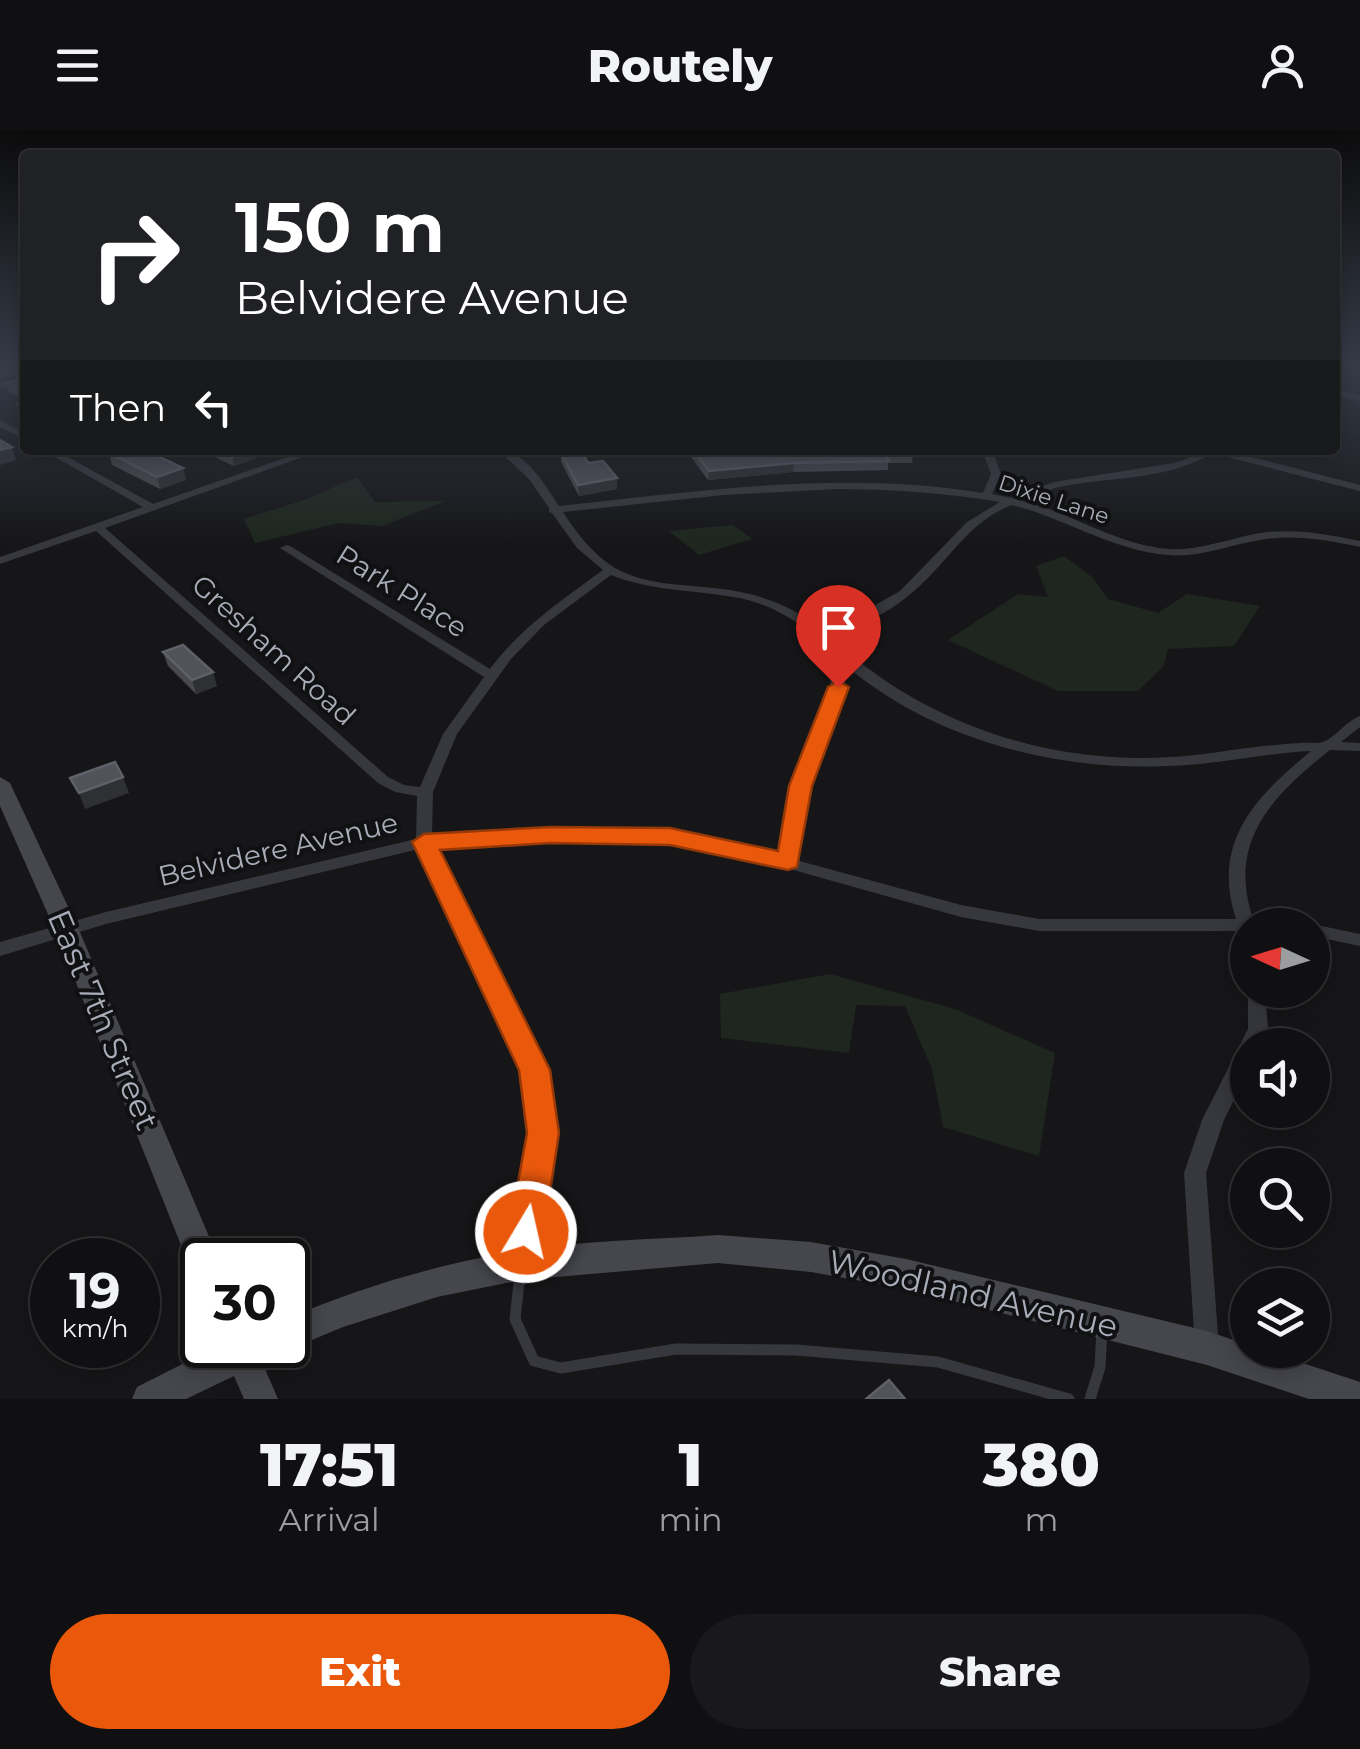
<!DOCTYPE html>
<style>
:root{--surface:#101012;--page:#19191b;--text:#f1f3f6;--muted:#9c9d9f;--line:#303032;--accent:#ea580c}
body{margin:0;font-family:Montserrat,sans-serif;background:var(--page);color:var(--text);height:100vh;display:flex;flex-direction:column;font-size:38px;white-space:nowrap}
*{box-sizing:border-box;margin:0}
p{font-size:32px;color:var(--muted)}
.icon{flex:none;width:55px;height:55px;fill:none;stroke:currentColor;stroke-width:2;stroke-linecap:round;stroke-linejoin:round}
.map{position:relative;height:1269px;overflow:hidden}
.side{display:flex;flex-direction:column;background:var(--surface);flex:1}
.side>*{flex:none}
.top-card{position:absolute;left:20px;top:20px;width:1320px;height:305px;border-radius:10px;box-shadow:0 5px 25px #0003,0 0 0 2px var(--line);background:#202124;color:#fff;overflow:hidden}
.needle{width:65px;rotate:274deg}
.controls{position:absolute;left:1230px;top:778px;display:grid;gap:20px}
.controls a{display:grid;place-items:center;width:100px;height:100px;border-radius:50%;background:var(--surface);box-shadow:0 5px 25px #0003,0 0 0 2px var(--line);font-size:50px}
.speed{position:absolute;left:30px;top:1108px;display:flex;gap:20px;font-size:50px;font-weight:700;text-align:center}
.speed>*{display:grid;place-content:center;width:130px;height:130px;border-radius:50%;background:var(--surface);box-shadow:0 5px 25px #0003,0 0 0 2px var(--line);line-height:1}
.speed small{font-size:25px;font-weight:400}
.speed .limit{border:5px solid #111;border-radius:15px;background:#fff;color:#111}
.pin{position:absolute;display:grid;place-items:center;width:85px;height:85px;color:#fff;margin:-102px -42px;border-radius:50% 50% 50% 0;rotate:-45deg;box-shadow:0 0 10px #0007}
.pin .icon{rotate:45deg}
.me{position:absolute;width:110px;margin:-55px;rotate:9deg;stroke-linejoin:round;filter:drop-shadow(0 0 8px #0008)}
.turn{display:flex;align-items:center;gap:35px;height:210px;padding:0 50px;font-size:45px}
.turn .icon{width:130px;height:130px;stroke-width:2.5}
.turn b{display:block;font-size:70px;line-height:85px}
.then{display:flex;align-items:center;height:95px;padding:0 50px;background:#0003;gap:20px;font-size:38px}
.eta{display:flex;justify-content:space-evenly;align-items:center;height:170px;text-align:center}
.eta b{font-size:60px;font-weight:800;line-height:70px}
.cta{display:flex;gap:20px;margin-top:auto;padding:20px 50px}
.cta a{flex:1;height:115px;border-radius:60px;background:var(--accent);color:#fff;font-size:40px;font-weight:800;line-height:115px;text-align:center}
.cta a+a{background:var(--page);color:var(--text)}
header{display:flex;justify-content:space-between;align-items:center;height:130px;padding:0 50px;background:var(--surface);font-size:45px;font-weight:800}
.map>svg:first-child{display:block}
.green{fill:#1e261f}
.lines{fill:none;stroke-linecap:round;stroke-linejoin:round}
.lane{stroke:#37383d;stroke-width:11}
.street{fill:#37383d;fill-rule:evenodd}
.secondary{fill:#45474d;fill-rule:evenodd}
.wall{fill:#47494d}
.shaded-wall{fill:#2f3033}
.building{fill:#525359;stroke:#5f6168;stroke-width:2.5}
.route{fill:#ea580c;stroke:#983908;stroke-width:2.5}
.labels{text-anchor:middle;stroke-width:8;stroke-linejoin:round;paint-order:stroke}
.far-street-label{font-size:22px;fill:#a8adb8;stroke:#111113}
.street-label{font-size:28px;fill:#a8adb8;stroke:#111113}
.near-street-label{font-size:32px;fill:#a8adb8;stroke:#111113}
</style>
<header><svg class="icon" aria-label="menu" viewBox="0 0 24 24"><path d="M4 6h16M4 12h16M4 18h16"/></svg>Routely<svg class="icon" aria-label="person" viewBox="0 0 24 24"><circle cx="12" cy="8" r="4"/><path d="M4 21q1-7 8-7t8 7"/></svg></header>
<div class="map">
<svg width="1360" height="1269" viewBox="0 0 1360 1269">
<rect width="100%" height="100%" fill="#161618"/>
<path class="green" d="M 357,347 L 375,372 L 445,371 L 382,396 L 339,393 L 255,413 L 244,389 L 307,369 Z
M 733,395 L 752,409 L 699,425 L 669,401 Z
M 1064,426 L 1092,447 L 1108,469 L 1158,483 L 1187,464 L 1260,476 L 1234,516 L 1168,519 L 1163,537 L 1138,561 L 1058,561 L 948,510 L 1018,464 L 1048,467 L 1036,436 Z
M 830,844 L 955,879 L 1055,923 L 1039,1026 L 943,997 L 932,939 L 905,876 L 856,875 L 849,923 L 721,908 L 720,864 Z"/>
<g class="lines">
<path class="lane" d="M 520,1144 L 515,1189 L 534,1231 L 561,1238 L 676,1219 L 796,1220 L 938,1232 L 1069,1269
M 1090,1269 L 1100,1237 L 1102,1200"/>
<path class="street" d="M 25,247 L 25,253 L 0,259 L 0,253 Z
M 1335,259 L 1360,265 L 1360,271 L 1335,265 Z
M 0,290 L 25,303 L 25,310 L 0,297 Z
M 43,320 L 55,320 L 153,374 L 308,320 L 322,320 L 105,398 L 388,647 L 404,655 L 420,657 L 443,604 L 484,547 L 280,418 L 286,415 L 290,416 L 490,539 C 520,498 562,470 603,440 L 577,418 L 552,383 L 549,382 L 549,378 L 529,349 L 498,320 C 526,320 545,356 559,376 C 699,361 842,340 983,363 L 991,344 L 982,320 L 992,320 L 1001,344 L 992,364 L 1011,368 L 1054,352 L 1174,333 C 1196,327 1200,320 1224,320 L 1360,355 L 1360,361 L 1212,323 C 1171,350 1107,347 1059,357 C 1047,360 1034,366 1022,371 C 1072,383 1117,415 1169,419 C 1200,421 1230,408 1260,403 C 1294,398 1327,404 1360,411 L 1360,417 C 1327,410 1293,404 1260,410 C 1229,415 1199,428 1168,425 C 1113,421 1065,388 1012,375 C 966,392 946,437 908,466 C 887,484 858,496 834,509 L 835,511 C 926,594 1049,635 1171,627 C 1197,626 1222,621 1247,618 C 1265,616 1282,614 1300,613 C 1306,612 1317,614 1323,612 C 1336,607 1346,591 1360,586 L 1360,597 L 1341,612 L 1360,613 L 1360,621 L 1330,620 C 1272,666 1227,711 1253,789 L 1289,791 L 1292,795 L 1248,795 L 1248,807 L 1242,806 L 1239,801 L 1039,801 L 961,787 L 707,716 C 617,704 525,712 434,717 L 544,940 L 554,1003 L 533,1135 L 529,1143 L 521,1146 L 513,1143 L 509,1135 L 532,1003 L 524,940 L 419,719 L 106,794 L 0,826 L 0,812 L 106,782 L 416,709 L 417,666 L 395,662 L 378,653 L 96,401 L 0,434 L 0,427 L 143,377 ZM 837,359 C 892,359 946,363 1000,372 L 967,392 L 900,461 L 826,503 C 793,475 757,462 713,458 C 680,454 645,455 615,438 C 593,424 577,404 563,382 L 723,365 ZM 611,445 C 656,463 701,459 748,470 C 770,476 791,487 809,502 C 861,545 805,607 792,657 C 786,679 784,703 781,726 L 707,706 L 670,701 L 550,700 L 432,706 L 433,662 L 457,604 L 511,529 L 544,495 ZM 845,535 C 932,609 1054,641 1167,636 C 1215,635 1263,623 1311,621 C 1255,667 1211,712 1236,789 L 1039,789 L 961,775 L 796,730 L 808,656 L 845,557 Z
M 1312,794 L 1360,804 L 1360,816 L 1312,806 L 1312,795 L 1307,795 Z
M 1248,858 L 1265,860 L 1268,899 L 1260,915 L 1248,915 L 1248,941 L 1224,990 L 1206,1043 L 1219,1218 L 1216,1227 L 1207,1230 L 1198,1227 L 1195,1218 L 1184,1043 L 1202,990 L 1248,899 Z"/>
<path class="secondary" d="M 0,647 L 10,653 L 79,800 L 219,1130 L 202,1130 L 202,1144 L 192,1140 L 187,1130 L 55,800 L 0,676 Z
M 718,1105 L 811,1112 L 906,1129 L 1207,1201 L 1248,1215 L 1248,1220 L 1263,1220 L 1360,1252 L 1360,1269 L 1309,1269 L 1207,1235 L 906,1159 L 811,1142 L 718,1133 L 521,1150 L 437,1167 L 343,1197 L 288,1220 L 277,1216 L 273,1227 L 262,1232 L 278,1269 L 244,1269 L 234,1246 L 186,1269 L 132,1269 L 137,1257 L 220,1215 L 288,1215 L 288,1188 C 362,1157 438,1134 517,1121 C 583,1110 652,1110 718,1105 Z"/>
</g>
<path class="wall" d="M 25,248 L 25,284 L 21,282 L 18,274 L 21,269 L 8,261 L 6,253 Z
M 200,320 L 278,320 L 234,336 Z
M 555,320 L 581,320 L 588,333 L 617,359 L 579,366 L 561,332 L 561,325 L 558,326 Z
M 686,320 L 912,320 L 913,324 L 912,333 L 888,333 L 888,340 L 793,342 L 708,350 Z
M 109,323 L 183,338 L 186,350 L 160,359 L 112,335 Z
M 163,522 L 217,556 L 196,564 L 168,536 Z"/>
<path class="shaded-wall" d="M 25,237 L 25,244 L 0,249 L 0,241 Z
M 12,317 L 16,330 L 0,335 L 0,320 Z
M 253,320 L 278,320 L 234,336 L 232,327 Z
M 794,333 L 793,342 L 708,350 L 709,341 Z
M 183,338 L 186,350 L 160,359 L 157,347 Z
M 617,348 L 617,359 L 579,366 L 578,355 Z
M 213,542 L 217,556 L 196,564 L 192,550 Z
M 123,647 L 129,663 L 85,679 L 79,663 Z"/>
<path class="building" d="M 0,237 L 21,237 L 0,241 Z
M 25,248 L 25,277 L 18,274 L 24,264 L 6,253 Z
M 0,310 L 12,317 L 0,320 Z
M 118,320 L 145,320 L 183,338 L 157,347 L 109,323 Z
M 216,320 L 253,320 L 232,327 Z
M 581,320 L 588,333 L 603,331 L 617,348 L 578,355 L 560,322 Z
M 693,320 L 912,320 L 913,324 L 885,324 L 889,331 L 794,333 L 709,341 Z
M 183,515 L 213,542 L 192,550 L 163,522 Z
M 115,632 L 123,647 L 79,663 L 70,648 Z
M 889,1250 L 905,1269 L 866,1269 Z"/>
<linearGradient id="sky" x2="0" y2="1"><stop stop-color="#0c0c0d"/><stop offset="0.57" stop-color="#363c48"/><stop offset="1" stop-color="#363c48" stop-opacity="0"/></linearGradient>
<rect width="1360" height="415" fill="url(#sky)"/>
<path class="route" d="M 838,551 L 849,557 L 812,656 L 797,737 L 788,740 L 670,715 L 550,713 L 440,720 L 550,940 L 559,1003 L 544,1102 L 539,1113 L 526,1118 L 514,1113 L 509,1102 L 527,1003 L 519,940 L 412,712 L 424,704 L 550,697 L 670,698 L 778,721 L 789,656 L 828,557 Z"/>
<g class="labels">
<g class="far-street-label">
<text transform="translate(1054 369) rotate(18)" y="8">Dixie Lane</text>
</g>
<g class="street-label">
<text transform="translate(402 461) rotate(32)" y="10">Park Place</text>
<text transform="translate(274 520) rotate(42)" y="10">Gresham Road</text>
<text transform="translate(278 719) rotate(-13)" y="10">Belvidere Avenue</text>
</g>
<g class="near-street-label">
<text transform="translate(103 890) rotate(67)" y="11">East 7th Street</text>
<text transform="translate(973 1164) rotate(13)" y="11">Woodland Avenue</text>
</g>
</g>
</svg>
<div class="controls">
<a><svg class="needle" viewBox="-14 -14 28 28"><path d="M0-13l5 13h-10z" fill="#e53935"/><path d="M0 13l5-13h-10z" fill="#9c9d9f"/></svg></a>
<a><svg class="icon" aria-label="sound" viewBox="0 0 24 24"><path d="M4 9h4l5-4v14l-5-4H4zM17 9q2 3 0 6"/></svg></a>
<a><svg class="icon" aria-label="search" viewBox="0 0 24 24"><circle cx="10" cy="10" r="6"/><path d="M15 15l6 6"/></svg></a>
<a><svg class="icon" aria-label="layers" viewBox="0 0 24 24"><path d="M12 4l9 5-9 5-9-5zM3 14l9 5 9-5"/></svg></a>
</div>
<div class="speed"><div>19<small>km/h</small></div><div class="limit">30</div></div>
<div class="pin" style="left:838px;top:557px;background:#d93025"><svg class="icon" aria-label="arrive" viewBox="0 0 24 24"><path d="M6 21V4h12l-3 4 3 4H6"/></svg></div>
<svg class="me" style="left:526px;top:1102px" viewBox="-20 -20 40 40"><circle r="17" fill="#ea580c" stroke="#fff" stroke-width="3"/><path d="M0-11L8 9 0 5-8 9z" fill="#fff"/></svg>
<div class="top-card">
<div class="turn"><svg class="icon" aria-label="right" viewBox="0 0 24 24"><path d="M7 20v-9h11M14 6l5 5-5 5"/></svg><div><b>150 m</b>Belvidere Avenue</div></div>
<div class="then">Then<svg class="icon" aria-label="left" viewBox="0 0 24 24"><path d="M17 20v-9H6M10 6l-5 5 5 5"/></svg></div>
</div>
</div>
<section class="side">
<div class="eta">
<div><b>17:51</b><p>Arrival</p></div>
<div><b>1</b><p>min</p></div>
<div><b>380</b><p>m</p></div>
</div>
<div class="cta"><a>Exit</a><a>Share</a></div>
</section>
